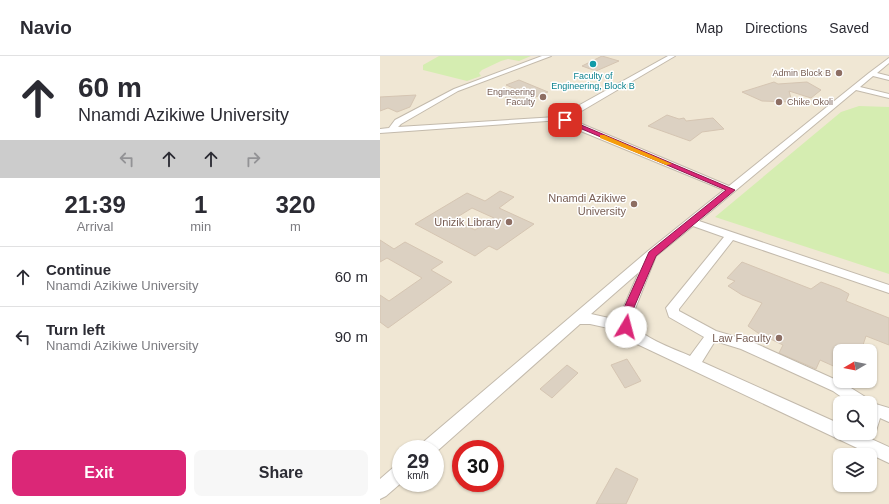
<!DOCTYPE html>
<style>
:root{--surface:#fff;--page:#f7f7f7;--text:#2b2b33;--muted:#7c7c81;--line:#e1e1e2;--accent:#db2777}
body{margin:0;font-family:Helvetica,sans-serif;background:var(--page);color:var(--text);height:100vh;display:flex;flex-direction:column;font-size:15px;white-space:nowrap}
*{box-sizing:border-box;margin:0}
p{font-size:13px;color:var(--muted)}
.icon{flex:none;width:22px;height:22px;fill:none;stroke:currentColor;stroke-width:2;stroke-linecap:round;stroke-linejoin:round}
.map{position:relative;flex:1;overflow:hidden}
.details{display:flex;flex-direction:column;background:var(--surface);width:380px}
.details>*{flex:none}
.hud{background:#fff;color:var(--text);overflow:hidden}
.needle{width:26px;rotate:260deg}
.fabs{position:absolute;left:453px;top:288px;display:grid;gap:8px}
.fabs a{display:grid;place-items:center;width:44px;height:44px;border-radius:8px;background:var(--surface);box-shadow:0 1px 3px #0004;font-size:20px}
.speed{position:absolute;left:12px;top:384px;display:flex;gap:8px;font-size:20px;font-weight:700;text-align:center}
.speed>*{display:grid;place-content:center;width:52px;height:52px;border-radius:50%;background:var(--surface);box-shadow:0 1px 3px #0004;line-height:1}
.speed small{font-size:10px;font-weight:400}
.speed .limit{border:6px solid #d22;background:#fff;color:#111}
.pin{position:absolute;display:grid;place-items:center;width:34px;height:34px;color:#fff;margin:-17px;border-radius:8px;box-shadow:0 2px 6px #0006}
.me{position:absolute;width:44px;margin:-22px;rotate:8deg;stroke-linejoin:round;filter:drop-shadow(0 0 3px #0008)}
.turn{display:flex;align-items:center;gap:14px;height:84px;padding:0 12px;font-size:18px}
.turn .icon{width:52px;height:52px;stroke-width:2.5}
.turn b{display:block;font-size:28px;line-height:34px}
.lanes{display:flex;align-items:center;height:38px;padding:0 12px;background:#0003;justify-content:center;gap:20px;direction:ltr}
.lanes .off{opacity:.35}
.eta{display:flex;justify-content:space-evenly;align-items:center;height:68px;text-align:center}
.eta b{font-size:24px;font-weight:600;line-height:28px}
.action{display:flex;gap:8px;margin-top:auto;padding:8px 12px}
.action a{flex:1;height:46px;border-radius:8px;background:var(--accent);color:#fff;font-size:16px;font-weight:600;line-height:46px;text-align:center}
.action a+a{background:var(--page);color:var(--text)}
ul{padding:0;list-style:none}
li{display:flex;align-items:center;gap:12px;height:60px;padding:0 12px;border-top:1px solid var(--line)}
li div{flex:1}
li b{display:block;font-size:15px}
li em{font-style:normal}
header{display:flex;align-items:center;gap:24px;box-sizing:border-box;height:56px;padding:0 20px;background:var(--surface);border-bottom:1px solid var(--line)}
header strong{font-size:19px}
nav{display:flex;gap:22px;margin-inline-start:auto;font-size:14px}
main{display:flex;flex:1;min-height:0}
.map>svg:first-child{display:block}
.education{fill:#f0e7d4;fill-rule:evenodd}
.green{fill:#d5edb1}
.building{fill:#dcd1c2;stroke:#d5c5b2;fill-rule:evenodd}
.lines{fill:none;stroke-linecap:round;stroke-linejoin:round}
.minor-casing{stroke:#c3baac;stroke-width:2}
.minor{fill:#fff;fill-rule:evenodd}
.route{fill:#db2777;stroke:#8e194d}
.slow{fill:#f59e0b}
.culture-dot{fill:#0f9aa8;stroke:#fff;stroke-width:1.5}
.education-dot{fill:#8d6e63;stroke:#fff;stroke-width:1.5}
.labels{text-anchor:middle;stroke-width:3;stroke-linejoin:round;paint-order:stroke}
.far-education-label{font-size:9px;fill:#785e54;stroke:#fff;text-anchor:end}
.far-culture-label{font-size:9px;fill:#0d838f;stroke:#fff}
.education-label{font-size:11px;fill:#785e54;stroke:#fff;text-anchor:end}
</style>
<header>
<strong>Navio</strong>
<nav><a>Map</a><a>Directions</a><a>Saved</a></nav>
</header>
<main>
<section class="details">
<div class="hud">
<div class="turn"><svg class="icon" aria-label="ahead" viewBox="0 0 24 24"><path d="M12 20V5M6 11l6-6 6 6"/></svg><div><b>60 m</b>Nnamdi Azikiwe University</div></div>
<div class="lanes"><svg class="icon off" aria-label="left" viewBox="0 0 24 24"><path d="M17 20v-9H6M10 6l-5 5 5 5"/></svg><svg class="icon" aria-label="ahead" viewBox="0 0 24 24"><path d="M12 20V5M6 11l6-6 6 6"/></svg><svg class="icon" aria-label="ahead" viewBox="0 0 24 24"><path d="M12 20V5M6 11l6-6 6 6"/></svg><svg class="icon off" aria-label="right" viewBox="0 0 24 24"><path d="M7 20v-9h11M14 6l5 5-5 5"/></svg></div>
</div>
<div class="eta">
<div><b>21:39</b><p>Arrival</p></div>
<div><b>1</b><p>min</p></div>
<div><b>320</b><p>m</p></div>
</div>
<ul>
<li><svg class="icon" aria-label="ahead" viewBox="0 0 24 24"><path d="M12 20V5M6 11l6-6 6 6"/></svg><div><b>Continue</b><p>Nnamdi Azikiwe University</p></div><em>60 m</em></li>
<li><svg class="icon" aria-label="left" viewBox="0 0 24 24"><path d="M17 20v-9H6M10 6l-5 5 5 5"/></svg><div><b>Turn left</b><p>Nnamdi Azikiwe University</p></div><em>90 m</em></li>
</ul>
<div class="action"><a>Exit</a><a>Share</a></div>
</section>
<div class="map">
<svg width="509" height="448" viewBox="0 0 509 448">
<rect width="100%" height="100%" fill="#f6f2eb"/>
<path class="education" d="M 0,0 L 509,0 L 509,448 L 0,448 ZM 460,295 L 490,295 L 490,325 L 460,325 ZM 460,347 L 490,347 L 490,377 L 460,377 ZM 21,393 L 55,393 L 55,427 L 21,427 ZM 81,393 L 115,393 L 115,427 L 81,427 ZM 460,399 L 490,399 L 490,429 L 460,429 Z"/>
<path class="green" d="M 59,0 L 151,0 L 139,5 L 128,3 L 121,5 L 102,14 L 99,17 L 101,20 L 87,25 L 43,14 L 43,9 Z
M 479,50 L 509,51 L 509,218 L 335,161 L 461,56 Z"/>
<path class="building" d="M 222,0 L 239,5 L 216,15 L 202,10 Z
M 139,24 L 168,36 L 138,48 L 126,43 L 128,42 L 125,41 L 140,35 L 126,29 Z
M 394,26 L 398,28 L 427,26 L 441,34 L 431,42 L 409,35 L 412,46 L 382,45 L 362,36 Z
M 36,39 L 30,51 L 17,56 L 8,52 L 0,55 L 0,41 Z
M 287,59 L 299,63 L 304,62 L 306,65 L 333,62 L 344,73 L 322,76 L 310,85 L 268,70 Z
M 120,135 L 134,141 L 119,152 L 154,168 L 117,194 L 109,190 L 95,200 L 35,168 L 87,137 L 105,145 ZM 92,152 L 114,162 L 95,174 L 74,163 Z
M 0,184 L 14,193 L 25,186 L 63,206 L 51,214 L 72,226 L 8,272 L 0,266 L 0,239 L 9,245 L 42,222 L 7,202 L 0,206 Z
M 362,206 L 431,233 L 441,226 L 460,233 L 469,238 L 466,245 L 509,262 L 509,289 L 486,280 L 481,295 L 460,295 L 460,313 L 440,304 L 436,313 L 399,297 L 403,289 L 378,277 L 368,270 L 382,247 L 362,239 L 348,230 L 355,225 L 347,222 Z
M 247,303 L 261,325 L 245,332 L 231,309 Z
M 187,309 L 198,317 L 172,342 L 160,333 Z
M 236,412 L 258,423 L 246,448 L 216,448 Z"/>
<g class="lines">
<defs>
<path id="minor" d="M 162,0 L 171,0 L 78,35 L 21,68 L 18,71 L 176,61 L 187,56 L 288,0 L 295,0 L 193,60 L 190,63 L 349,130 L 489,17 L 509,2 L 509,7 L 497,17 L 509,20 L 509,24 L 493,20 L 480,31 L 509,38 L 509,42 L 476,34 L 319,165 L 509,229 L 509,237 L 353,184 L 299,253 L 299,255 L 336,275 L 370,285 L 463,327 L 487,342 L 489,346 L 509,352 L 509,366 L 500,362 L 496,375 L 490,377 L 490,347 L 470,347 L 453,335 L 361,293 L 335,285 L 322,306 L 460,368 L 460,377 L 478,377 L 509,391 L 509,407 L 257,288 L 242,275 L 210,268 L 200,268 L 55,397 L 55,393 L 39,393 L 41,388 L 268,195 L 344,134 L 191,71 L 181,64 L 0,77 L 0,73 L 9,72 L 15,64 L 74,33 ZM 313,170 L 344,181 L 286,252 L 289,261 L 324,281 L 310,300 C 295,293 255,280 251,263 L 276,200 ZM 259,216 L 238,264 L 211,258 Z
M 21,408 L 21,427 L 6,440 L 0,443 L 0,423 L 15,410 Z"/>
</defs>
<use href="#minor" class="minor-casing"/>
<use href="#minor" class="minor"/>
</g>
<path class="route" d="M 183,63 L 187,63 L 355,134 L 276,200 L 249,263 L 251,271 L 250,273 L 242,273 L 239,263 L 269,196 L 346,134 L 183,65 Z"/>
<path class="slow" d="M 220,79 L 224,79 L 292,108 L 286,109 L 220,82 Z"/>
<circle class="culture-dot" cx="213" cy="8" r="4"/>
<g class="education-dot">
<circle cx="459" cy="17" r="4"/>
<circle cx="163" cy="41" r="4"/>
<circle cx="399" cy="46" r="4"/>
<circle cx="254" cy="148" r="4"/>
<circle cx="129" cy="166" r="4"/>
<circle cx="399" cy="282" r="4"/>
</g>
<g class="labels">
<g class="far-education-label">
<text x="451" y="20">Admin Block B</text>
<text x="155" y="39">Engineering<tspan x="155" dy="10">Faculty</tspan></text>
<text x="407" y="49" text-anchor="start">Chike Okoli</text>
</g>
<g class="far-culture-label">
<text x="213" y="23">Faculty of<tspan x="213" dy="10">Engineering, Block B</tspan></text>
</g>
<g class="education-label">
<text x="246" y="146">Nnamdi Azikiwe<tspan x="246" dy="13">University</tspan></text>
<text x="121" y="170">Unizik Library</text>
<text x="391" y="286">Law Faculty</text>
</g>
</g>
</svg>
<div class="fabs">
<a><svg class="needle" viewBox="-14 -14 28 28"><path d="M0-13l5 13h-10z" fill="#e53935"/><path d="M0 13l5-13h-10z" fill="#7c7c81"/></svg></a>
<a><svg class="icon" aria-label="search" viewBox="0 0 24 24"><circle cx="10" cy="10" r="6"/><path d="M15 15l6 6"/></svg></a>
<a><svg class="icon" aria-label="layers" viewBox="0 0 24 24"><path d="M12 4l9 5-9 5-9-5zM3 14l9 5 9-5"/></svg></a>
</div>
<div class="speed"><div>29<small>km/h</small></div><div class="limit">30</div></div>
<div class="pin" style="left:185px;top:64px;background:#d93025"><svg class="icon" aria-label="arrive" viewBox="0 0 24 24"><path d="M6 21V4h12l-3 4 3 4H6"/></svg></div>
<svg class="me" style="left:246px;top:271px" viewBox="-20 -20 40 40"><circle r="19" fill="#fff"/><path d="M0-13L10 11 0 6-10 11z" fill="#db2777"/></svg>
</div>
</main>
